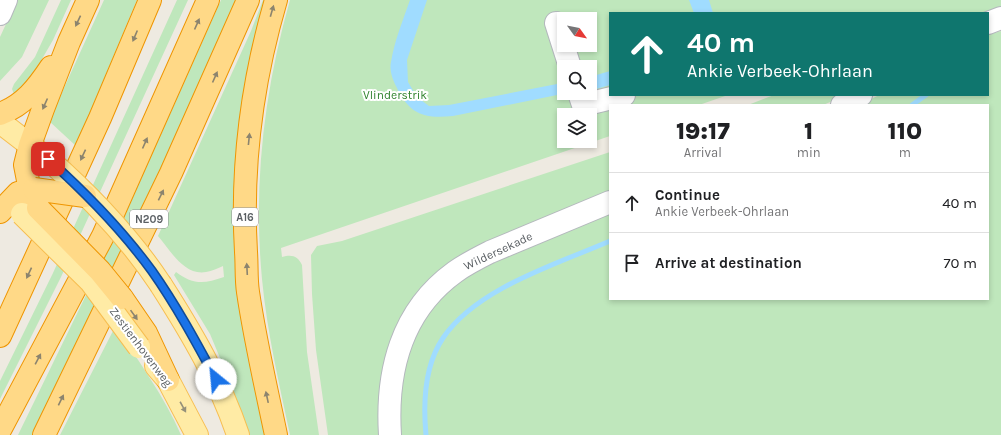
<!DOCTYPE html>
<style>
:root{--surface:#fff;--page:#f6f6f6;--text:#202124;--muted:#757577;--line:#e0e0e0}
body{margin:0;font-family:Karla,sans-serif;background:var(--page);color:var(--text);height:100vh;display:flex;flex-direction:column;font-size:15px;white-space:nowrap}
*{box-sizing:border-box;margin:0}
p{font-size:13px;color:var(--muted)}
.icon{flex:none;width:22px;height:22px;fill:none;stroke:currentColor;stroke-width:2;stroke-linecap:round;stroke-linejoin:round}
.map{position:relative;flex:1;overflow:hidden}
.sheet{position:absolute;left:609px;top:104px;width:380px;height:196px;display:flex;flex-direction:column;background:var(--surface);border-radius:0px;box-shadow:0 2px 6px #0003}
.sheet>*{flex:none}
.banner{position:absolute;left:609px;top:12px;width:380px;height:84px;border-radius:0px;box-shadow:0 2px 6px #0003;background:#0f766e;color:#fff;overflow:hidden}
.needle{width:26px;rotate:123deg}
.tools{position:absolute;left:557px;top:12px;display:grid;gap:8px}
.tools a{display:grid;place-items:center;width:40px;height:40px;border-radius:0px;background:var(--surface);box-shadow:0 2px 6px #0003;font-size:20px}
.pin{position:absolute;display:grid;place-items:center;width:34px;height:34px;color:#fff;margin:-17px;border-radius:8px;box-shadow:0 2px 6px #0006}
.me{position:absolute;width:44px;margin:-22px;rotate:332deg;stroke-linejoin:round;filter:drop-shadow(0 0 3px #0008)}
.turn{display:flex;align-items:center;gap:14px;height:84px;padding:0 12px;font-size:18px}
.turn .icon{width:52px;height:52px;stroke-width:2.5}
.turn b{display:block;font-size:28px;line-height:34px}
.eta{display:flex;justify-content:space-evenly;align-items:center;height:68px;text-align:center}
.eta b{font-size:24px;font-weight:800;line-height:28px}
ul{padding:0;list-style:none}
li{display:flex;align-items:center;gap:12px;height:60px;padding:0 12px;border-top:1px solid var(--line)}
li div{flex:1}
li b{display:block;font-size:15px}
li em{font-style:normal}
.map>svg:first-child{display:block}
.green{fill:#bfe7bc;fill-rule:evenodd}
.water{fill:#a0dcff}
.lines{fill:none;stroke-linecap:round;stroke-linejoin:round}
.stream{stroke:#a0dcff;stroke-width:5}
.minor-casing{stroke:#b4b8bd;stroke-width:24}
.major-casing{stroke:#f7be51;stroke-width:24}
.highway-casing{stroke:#ef9500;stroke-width:24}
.minor{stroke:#fff;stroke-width:22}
.major{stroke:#ffeba5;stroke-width:22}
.highway{stroke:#ffd987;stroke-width:22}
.major-bridge-casing{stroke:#f7be51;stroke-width:24;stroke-linecap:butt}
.highway-bridge-casing{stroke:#ef9500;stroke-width:24;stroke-linecap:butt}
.major-bridge{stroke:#ffeba5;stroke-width:22}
.highway-bridge{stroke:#ffd987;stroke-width:22}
.oneway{fill:#8c846e}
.oneway2{fill:#94907a}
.route-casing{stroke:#114b97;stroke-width:10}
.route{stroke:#1a73e8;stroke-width:7}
.labels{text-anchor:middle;stroke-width:4;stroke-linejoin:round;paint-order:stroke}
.shield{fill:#fff;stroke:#8c8f92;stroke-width:1}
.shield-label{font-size:11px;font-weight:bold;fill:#5a5f63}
.park-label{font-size:12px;fill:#328430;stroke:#fff}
.street-label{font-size:12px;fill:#5a5f63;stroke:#fff}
</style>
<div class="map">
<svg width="1001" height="435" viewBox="0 0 1001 435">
<rect width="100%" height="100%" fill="#eeeae1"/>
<path class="green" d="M 17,0 L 49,0 L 22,57 L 0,81 L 0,37 Z
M 61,0 L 71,0 L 53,40 L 27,85 L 14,94 L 12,89 L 14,84 L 35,57 Z
M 104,0 L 137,0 L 76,146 L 49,121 Z
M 177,0 L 188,0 L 61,277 L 0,399 L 0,381 L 53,273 Z
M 221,0 L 241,0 L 36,435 L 18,435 L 124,217 Z
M 263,0 L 268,0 L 244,115 L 269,435 L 249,435 L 230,382 L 210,334 L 174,275 L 176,272 C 193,285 204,284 224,277 L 223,266 C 218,268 212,271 206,272 C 184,276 170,250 158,236 L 251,31 Z
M 290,0 L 1001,0 L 1001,13 L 610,13 L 610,95 L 728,95 L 699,105 L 610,105 L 610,136 L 281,248 L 282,257 C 292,254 298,256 302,265 L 307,352 L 319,435 L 290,435 C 279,383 267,332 262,279 C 253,185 264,91 290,0 ZM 564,19 L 590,19 L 590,45 L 564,45 ZM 564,67 L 590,67 L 590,93 L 564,93 ZM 564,115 L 590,115 L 590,141 L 564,141 Z
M 1001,31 L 1001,435 L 398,435 L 396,394 L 420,321 L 462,277 L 610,210 L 610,299 L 988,299 L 988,105 L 860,105 L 879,95 L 988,95 L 988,35 Z
M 774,95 L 847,95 L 823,105 L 748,105 Z
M 610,152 L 610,195 L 423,292 L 384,435 L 328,435 L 316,350 L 312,294 L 311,255 L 317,246 L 342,241 Z
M 116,325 C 138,362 164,395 181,435 L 60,435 Z"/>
<path class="water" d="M 410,0 L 427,0 L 407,60 L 408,82 L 417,97 L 429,106 L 449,105 L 557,84 L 564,89 L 562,94 L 453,116 C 423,119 409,114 396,86 C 393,80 389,70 391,62 C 394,42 403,20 410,0 Z
M 689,0 L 709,0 L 713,13 L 694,13 Z
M 610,71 L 610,85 L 596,89 L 590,86 L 590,79 L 593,76 Z"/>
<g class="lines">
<path class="stream" d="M 912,105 L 926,95
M 426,435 C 423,403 424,366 443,338 C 477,288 557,264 610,241"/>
<defs>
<path id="minor" d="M 0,14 L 6,0
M 556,23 L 570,67
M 988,23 L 1001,18
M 579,93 L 583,105 L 624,95
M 842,105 L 861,95
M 390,435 C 386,372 401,311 455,272 C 466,264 478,258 490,252 L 610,202"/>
<path id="major" d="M 0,122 L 44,156
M 161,285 C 191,332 220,381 238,435
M 156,366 L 168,380 L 197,435"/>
<path id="highway" d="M 276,0 C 252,82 241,167 246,252 C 247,265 246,279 248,292 C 255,340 266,387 276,435
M 0,114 C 24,105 37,88 51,67
M 38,208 L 31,196 L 25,165 L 30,145 L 43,109 L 69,42 L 88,0
M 0,212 L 18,193 L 34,189
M 122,298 L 146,333 L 168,380
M 0,336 L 100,118 L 150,0
M 0,430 L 103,236 L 208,0
M 44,435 L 171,173 L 248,0"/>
</defs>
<use href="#minor" class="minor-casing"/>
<use href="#major" class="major-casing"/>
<use href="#highway" class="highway-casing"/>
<use href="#minor" class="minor"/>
<use href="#major" class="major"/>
<use href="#highway" class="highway"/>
<defs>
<path id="major-bridge" d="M 48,159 C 90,196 130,238 161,285
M 22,214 L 91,282 L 139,347"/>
<path id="highway-bridge" d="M 34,189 L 85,196
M 38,208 L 100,271 L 122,298"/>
</defs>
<use href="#major-bridge" class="major-bridge-casing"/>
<use href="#highway-bridge" class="highway-bridge-casing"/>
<use href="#major-bridge" class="major-bridge"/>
<use href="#highway-bridge" class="highway-bridge"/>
</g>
<defs><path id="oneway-solid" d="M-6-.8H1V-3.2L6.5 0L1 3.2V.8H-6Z"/></defs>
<g class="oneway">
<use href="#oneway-solid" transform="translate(272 11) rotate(-74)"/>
<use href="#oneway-solid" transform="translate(78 21) rotate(115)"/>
<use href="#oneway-solid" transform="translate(197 24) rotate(-66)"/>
<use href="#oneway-solid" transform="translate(135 36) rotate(113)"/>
<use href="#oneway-solid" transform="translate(215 77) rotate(-66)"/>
<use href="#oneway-solid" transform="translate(45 104) rotate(114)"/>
<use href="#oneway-solid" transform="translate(249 139) rotate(-84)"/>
<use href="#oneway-solid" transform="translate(145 143) rotate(-66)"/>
<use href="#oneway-solid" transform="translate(83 155) rotate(115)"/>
<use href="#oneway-solid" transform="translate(161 195) rotate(-64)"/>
<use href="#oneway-solid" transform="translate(247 269) rotate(-93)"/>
<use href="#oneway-solid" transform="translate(29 273) rotate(115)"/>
<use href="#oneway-solid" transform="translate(134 315) rotate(55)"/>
<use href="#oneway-solid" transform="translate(38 359) rotate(-62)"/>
<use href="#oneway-solid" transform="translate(267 397) rotate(-102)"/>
<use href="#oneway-solid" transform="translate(61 400) rotate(-64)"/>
</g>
<use class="oneway2" href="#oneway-solid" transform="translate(183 407) rotate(61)"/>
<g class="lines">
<defs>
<path id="route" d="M 48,159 C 86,193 122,230 152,271 C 176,305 196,342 216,379"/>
</defs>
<use href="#route" class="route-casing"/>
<use href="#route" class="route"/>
</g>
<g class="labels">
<g class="shield">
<rect x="232" y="208" width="26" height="18" rx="3"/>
<rect x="130" y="210" width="38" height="18" rx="3"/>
</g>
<g class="shield-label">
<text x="245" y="221">A16</text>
<text x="149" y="223">N209</text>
</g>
<g class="park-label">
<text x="395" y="99">Vlinderstrik</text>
</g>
<g class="street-label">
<text transform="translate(498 251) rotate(-25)" y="4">Wildersekade</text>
<text transform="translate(141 347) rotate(53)" y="4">Zestienhovenweg</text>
</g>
</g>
</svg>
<div class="tools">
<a><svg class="needle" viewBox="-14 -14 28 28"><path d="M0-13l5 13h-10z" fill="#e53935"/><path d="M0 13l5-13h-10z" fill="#757577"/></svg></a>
<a><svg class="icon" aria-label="search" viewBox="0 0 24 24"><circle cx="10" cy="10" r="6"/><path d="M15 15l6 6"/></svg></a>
<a><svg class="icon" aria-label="layers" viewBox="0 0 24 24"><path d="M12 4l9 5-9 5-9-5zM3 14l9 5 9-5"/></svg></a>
</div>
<div class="pin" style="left:48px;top:159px;background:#d93025"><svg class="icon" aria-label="arrive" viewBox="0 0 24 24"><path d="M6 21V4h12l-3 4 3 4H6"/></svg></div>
<svg class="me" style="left:216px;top:379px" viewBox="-20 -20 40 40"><circle r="19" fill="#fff"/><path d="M0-13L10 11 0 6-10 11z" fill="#1a73e8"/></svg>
<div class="banner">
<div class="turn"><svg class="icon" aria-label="ahead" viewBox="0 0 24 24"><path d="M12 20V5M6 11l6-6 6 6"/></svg><div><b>40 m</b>Ankie Verbeek-Ohrlaan</div></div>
</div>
<section class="sheet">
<div class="eta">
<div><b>19:17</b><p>Arrival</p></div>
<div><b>1</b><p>min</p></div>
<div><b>110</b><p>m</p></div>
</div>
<ul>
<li><svg class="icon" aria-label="ahead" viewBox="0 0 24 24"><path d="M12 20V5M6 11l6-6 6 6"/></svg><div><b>Continue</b><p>Ankie Verbeek-Ohrlaan</p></div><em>40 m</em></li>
<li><svg class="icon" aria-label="arrive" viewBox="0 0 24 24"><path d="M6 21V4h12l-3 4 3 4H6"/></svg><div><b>Arrive at destination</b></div><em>70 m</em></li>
</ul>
</section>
</div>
